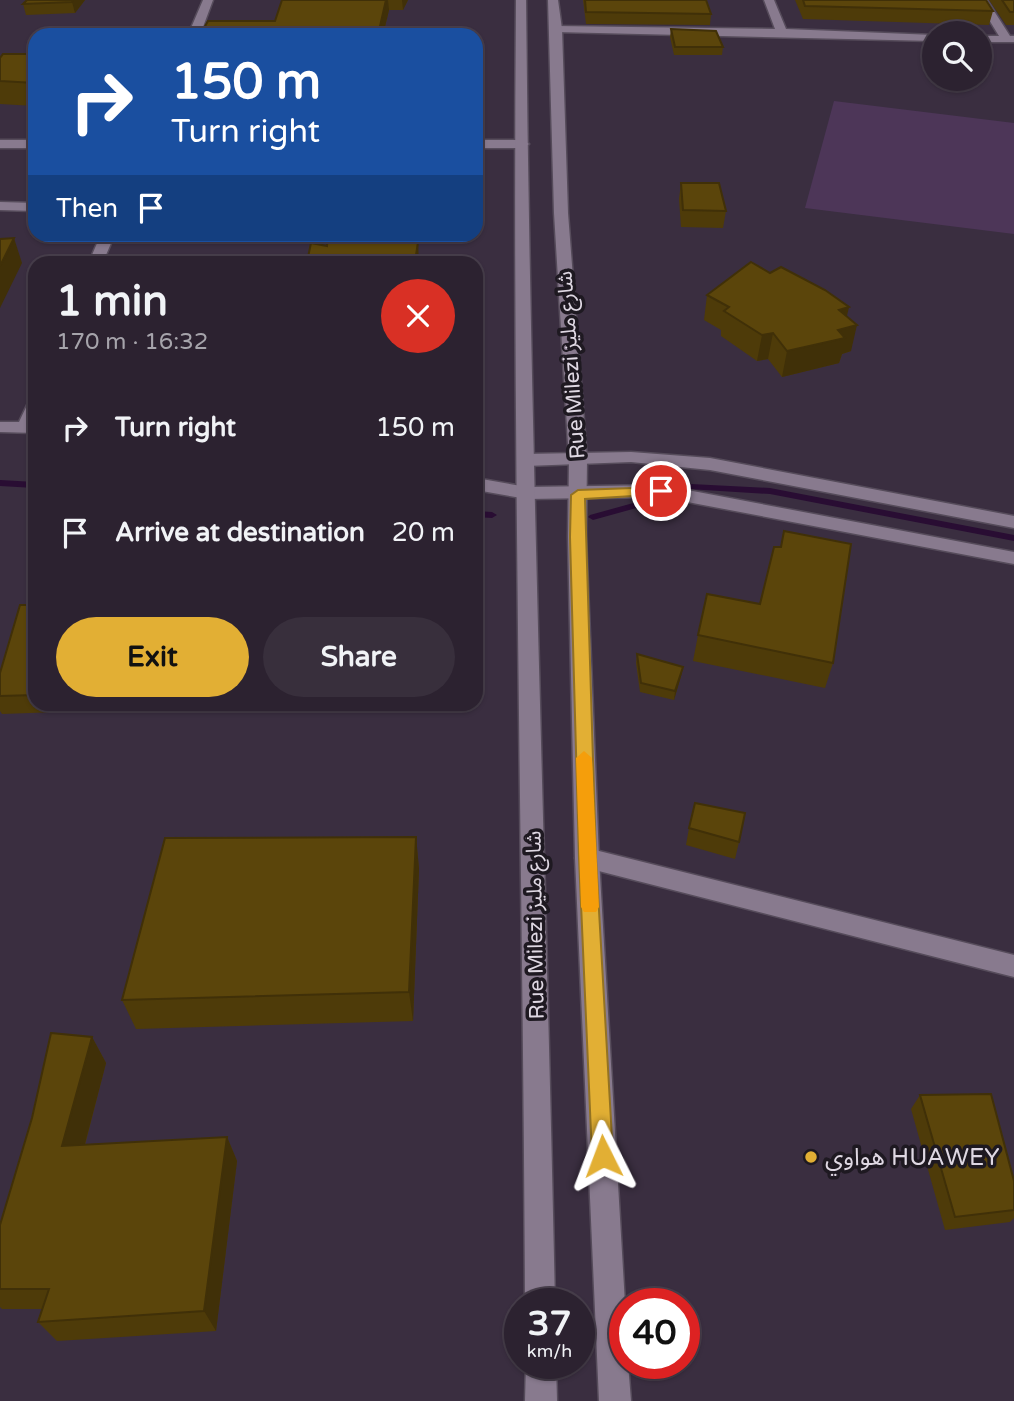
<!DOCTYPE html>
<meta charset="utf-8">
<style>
:root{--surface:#2c2230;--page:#382f3c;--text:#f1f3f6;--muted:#a6a4ab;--line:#483f4c;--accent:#e2af34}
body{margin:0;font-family:"Varela Round","Noto Sans Arabic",sans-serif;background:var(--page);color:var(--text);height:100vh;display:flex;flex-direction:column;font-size:26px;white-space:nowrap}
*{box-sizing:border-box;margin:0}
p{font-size:23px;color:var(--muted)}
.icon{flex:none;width:38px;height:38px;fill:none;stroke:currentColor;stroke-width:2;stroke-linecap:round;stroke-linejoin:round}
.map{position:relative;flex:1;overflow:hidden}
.details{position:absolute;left:28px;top:256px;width:455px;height:455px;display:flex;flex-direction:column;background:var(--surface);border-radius:21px;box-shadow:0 2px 5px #0004,0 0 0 2px var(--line)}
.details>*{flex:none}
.guide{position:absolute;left:28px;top:28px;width:455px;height:214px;border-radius:21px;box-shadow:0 2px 5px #0004,0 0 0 2px var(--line);background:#1a4fa0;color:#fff;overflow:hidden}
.tools{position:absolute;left:922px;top:21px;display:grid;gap:14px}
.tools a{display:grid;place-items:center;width:70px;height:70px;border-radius:50%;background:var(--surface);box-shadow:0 2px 5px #0004,0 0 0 2px var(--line);font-size:35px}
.speed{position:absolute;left:504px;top:1288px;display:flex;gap:14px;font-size:35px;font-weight:700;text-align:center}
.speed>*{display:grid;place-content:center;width:91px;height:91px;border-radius:50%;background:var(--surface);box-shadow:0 2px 5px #0004,0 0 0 2px var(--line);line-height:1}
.speed small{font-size:18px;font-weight:400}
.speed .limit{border:10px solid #d22;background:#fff;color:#111}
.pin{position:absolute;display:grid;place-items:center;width:60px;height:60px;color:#fff;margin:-30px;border:4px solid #fff;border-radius:50%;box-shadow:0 2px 7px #0007}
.me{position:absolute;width:77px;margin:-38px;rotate:357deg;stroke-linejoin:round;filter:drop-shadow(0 0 5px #0008)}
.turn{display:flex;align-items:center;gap:24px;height:147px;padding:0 28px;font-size:32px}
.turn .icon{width:91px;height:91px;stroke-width:2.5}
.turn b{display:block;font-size:49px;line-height:60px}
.then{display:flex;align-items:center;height:66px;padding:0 28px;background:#0003;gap:14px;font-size:26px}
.round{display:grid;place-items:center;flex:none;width:74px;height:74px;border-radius:37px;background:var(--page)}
.overview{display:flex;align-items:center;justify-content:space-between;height:119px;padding:0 28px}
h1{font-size:42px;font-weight:800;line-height:52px}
.cta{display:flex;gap:14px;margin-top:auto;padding:14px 28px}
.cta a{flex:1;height:80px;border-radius:42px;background:var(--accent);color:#111;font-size:28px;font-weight:800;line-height:80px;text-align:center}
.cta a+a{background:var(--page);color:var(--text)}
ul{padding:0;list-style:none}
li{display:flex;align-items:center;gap:21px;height:105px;padding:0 28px}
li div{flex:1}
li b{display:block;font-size:26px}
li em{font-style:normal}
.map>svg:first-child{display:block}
.green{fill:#4d3658}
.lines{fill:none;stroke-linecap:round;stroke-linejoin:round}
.stream{fill:#290d33;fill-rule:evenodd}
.street-casing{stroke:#564c5b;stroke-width:3}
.secondary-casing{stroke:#564c5b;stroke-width:3}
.street{fill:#887a8e;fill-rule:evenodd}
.secondary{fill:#887a8e;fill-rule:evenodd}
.wall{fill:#4e3b09}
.shaded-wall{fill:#403008}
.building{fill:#5b450b;stroke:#403008;stroke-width:2}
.route{fill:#e2af34;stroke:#937222;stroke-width:2}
.slow{fill:#f59e0b}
.poi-dot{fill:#e2af34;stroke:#1e1921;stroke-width:2.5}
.labels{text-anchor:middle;stroke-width:7;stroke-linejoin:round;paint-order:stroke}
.street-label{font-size:21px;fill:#dfd8e3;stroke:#1e1921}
.near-poi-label{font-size:24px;fill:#dfd8e3;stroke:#1e1921;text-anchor:start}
</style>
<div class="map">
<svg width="1014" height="1401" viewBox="0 0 1014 1401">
<rect width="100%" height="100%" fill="#3a2e40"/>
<path class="green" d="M 834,101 L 1014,123 L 1014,234 L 805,208 Z"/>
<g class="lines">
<path class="stream" d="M 0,480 L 35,482 L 35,488 L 0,486 Z
M 691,484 L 770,488 L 1014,535 L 1014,541 L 770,494 L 688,489 L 688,485 Z
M 655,497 L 660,500 L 658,502 L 593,520 L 588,517 L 590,515 Z
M 476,511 L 492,512 L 497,515 L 492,518 L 476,517 Z"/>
<defs>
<path id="street" d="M 203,0 L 213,0 L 200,35 L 188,35 Z
M 764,0 L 774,0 L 786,29 L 934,35 L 934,41 L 556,32 L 550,29 L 556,26 L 775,29 Z
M 977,0 L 987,0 L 1010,36 L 1014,36 L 1014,42 L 980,42 L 980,36 L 999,36 Z
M 0,140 L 35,140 L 35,148 L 0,148 Z
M 476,140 L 523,140 L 529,144 L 523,148 L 476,148 Z
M 0,202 L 35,203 L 35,211 L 0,210 Z
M 101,234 L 115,234 L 103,262 L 89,262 Z
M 35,400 L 35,433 L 0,432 L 0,422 L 19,422 L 29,401 Z
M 631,452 L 710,458 L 1014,516 L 1014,528 L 710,470 L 631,462 L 526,466 L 517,460 L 526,454 Z
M 476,478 L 527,487 L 661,485 L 1014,552 L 1014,564 L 661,497 L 527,499 L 476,490 Z
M 587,848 L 1014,955 L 1014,977 L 587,868 L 579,865 L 575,858 L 579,851 Z"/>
<path id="secondary" d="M 516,0 L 526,0 C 530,435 546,869 555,1304 L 525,1304 C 523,869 512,435 516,0 Z
M 548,0 L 558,0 L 562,29 L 568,213 L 587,460 L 586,537 L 599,858 L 625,1304 L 625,1363 L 628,1363 L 631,1401 L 599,1401 L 575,858 L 568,537 L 569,460 L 554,213 Z
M 526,1363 L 556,1363 L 557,1401 L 525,1401 Z"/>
</defs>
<use href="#street" class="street-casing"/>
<use href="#secondary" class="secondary-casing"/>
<use href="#street" class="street"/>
<use href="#secondary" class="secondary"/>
</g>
<path class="wall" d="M 85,0 L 75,13 L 26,15 L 23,4 Z
M 282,0 L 408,0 L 403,10 L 389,10 L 383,35 L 200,35 L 275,21 Z
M 583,0 L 706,0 L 711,14 L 710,25 L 586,24 Z
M 795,0 L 986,0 L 993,11 L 989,25 L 803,19 Z
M 989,0 L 1014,0 L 1014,25 L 1006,25 Z
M 671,29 L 723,47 L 722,55 L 674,55 L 670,37 Z
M 35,54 L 35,106 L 0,104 L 0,81 Z
M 681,183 L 726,211 L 723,228 L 681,227 L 679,199 Z
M 707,295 L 847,317 L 851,351 L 842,354 L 839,363 L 782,377 L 768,359 L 757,361 L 721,336 L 721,330 L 704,320 Z
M 781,547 L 833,663 L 825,688 L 693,661 L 698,635 L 760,604 Z
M 35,605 L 35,704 L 87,704 L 85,711 L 2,714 L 0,711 L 0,673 Z
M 637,654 L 683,667 L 681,676 L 674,700 L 640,692 L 636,663 Z
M 689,828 L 739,842 L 735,859 L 686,845 Z
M 416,837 L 419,869 L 413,1021 L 136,1029 L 122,1000 Z
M 92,1037 L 106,1063 L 85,1145 L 227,1137 L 237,1161 L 216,1331 L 57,1341 L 38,1322 L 42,1309 L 2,1309 L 0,1307 L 0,1225 Z
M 920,1095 L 1014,1181 L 1014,1218 L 1010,1222 L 945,1230 L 911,1109 Z"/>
<path class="shaded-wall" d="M 73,0 L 85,0 L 75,13 L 72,2 Z
M 386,0 L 388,0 L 389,10 L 383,35 L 378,35 Z
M 402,0 L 408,0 L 403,10 Z
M 393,234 L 397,234 L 398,243 L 392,242 Z
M 14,238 L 22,263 L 0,308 L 0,266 Z
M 418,242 L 419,262 L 415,262 Z
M 849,307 L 844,329 L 857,325 L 851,351 L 842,354 L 839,363 L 782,377 L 787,351 L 839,310 Z
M 773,333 L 768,359 L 757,361 L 762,335 Z
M 683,667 L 681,676 L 674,700 L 675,691 Z
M 83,704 L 87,704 L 85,711 Z
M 416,837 L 419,869 L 413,1021 L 409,992 Z
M 92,1037 L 106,1063 L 78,1170 L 62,1146 Z
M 227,1137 L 237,1161 L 216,1331 L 204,1311 Z"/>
<path class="building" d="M 27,0 L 73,0 L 72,2 L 23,4 Z
M 282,0 L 386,0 L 378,35 L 200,35 L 208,21 L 275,21 Z
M 585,0 L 706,0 L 711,14 L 586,12 Z
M 803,0 L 986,0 L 993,11 L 805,6 Z
M 1002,0 L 1014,0 L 1014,12 L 1010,12 Z
M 671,29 L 716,31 L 723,47 L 675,47 Z
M 3,54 L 35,54 L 35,83 L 0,81 L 0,58 Z
M 681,183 L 719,183 L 726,211 L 683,210 Z
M 328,234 L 393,234 L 392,242 L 418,242 L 415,262 L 307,262 L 311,243 L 327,246 Z
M 14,238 L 0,266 L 0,239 Z
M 751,262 L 770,273 L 781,267 L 825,290 L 849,307 L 839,310 L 857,325 L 838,330 L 845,338 L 787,351 L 773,333 L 762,335 L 724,311 L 729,307 L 707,295 Z
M 784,531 L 851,544 L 833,663 L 698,635 L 707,594 L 760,604 L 774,547 L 781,547 Z
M 20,605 L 35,605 L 35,695 L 0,696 L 0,673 Z
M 637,654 L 683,667 L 675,691 L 641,683 Z
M 695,803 L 745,813 L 739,842 L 689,828 Z
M 416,837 L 409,992 L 122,1000 L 165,838 Z
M 51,1033 L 92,1037 L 62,1146 L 227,1137 L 204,1311 L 38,1322 L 49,1289 L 0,1289 L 0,1225 L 32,1118 Z
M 991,1094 L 1014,1181 L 1014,1210 L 955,1217 L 920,1095 Z"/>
<path class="route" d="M 661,487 L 666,488 L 666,494 L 585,499 L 596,858 L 613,1156 L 610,1164 L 603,1167 L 595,1164 L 592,1156 L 579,858 L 570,537 L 571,495 L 578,490 Z"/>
<path class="slow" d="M 584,751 L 592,758 L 599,907 L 596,912 L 584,912 L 581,907 L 576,758 Z"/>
<circle class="poi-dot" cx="811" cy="1157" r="7"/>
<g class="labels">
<g class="street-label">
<text transform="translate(571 365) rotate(-94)" y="7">Rue Milezi شارع مليز</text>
<text transform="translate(535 925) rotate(-91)" y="7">Rue Milezi شارع مليز</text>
</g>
<g class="near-poi-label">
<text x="825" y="1165">هواوي HUAWEY</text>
</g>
</g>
</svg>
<div class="tools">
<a><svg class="icon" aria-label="search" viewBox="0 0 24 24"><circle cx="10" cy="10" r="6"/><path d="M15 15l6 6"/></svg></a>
</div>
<div class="speed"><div>37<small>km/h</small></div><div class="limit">40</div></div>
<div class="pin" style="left:661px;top:491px;background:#d93025"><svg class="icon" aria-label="arrive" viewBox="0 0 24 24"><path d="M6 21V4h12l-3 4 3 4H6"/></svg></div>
<svg class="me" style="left:603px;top:1156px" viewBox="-20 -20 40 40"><path d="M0-17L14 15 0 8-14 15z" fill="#e2af34" stroke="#fff" stroke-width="4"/></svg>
<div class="guide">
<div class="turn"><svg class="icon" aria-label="right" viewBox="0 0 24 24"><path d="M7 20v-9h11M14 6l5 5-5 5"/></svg><div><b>150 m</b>Turn right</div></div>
<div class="then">Then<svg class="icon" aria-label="arrive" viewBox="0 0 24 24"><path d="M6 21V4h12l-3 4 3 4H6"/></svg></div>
</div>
<section class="details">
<div class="overview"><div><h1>1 min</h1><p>170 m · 16:32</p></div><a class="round" style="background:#d93025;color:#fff"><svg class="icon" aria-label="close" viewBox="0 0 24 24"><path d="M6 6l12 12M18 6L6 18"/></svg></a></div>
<ul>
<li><svg class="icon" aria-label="right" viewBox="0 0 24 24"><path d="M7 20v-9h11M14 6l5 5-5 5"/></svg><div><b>Turn right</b></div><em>150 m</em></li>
<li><svg class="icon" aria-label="arrive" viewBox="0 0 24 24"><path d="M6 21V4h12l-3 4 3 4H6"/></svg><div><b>Arrive at destination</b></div><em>20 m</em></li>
</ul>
<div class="cta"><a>Exit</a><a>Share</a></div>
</section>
</div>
